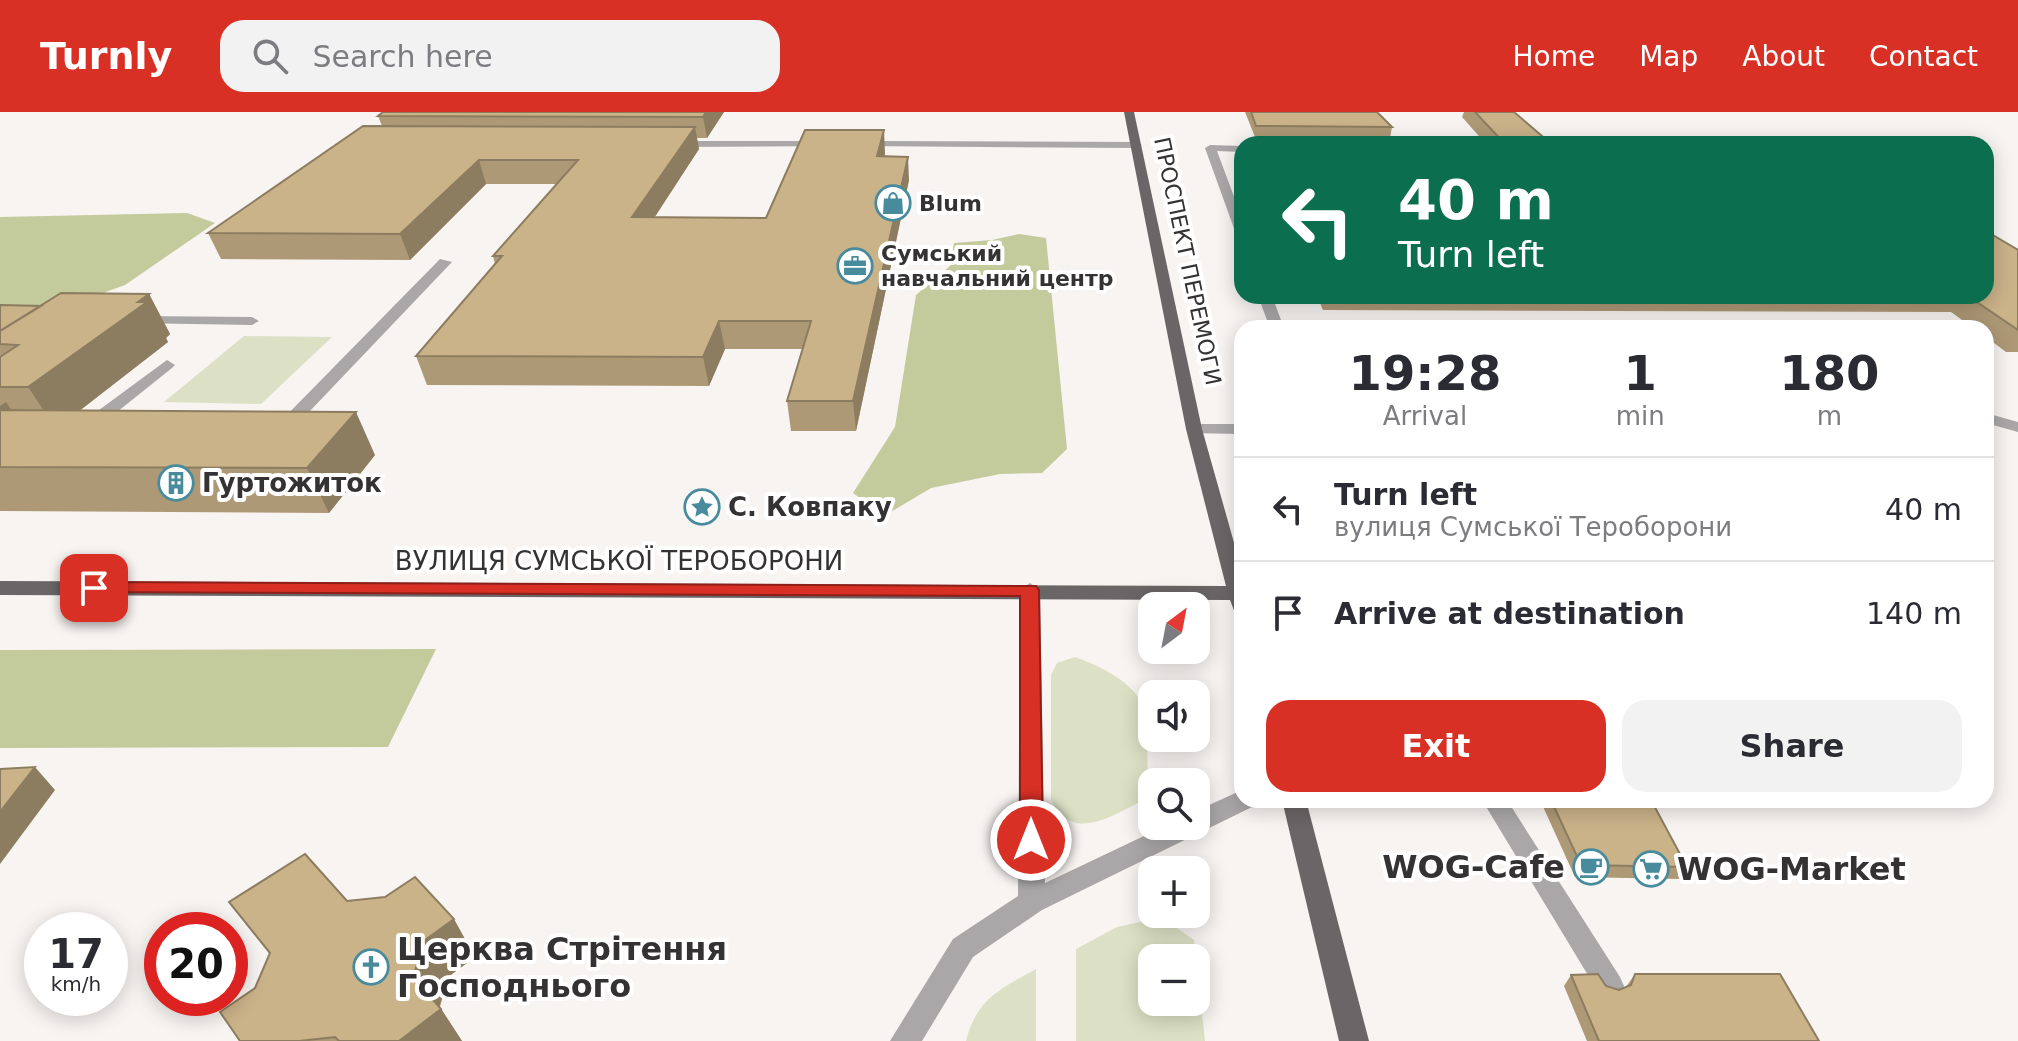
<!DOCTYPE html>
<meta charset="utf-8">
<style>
:root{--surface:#fff;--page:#f2f2f3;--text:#2b2b33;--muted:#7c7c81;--line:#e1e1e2;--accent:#d93025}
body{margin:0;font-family:"DejaVu Sans",sans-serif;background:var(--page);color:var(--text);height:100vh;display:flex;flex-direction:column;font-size:30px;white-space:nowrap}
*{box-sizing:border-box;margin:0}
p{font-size:26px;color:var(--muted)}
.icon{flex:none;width:44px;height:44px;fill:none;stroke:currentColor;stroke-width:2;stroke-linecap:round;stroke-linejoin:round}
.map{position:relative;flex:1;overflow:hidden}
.drawer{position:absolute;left:1234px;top:208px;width:760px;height:488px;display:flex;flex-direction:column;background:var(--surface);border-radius:24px;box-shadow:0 4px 20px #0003}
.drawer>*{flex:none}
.banner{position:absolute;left:1234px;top:24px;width:760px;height:168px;border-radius:24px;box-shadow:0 4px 20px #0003;background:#0b6e4f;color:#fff;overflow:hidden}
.needle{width:52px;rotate:32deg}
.fabs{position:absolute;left:1138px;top:480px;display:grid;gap:16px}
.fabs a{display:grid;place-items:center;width:72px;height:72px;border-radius:16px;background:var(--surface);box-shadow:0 4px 20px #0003;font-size:40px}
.speed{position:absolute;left:24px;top:800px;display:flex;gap:16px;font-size:40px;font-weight:700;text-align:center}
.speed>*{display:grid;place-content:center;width:104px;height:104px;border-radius:50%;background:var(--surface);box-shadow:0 4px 20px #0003;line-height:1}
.speed small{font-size:20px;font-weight:400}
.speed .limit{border:12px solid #d22;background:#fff;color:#111}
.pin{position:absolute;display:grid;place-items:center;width:68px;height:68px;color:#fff;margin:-34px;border-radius:16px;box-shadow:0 4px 12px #0006}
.me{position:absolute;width:88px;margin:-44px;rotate:0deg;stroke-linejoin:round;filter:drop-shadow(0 0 6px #0008)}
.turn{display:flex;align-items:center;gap:28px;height:168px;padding:0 32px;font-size:36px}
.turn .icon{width:104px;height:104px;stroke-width:2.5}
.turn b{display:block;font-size:56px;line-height:68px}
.eta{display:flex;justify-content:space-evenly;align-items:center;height:136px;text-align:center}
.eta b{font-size:48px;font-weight:700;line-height:56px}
.primary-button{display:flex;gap:16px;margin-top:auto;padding:16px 32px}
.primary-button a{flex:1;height:92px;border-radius:24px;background:var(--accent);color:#fff;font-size:32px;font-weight:700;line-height:92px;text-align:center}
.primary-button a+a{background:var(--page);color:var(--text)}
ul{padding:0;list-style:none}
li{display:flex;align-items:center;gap:24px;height:104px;padding:0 32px;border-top:2px solid var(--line)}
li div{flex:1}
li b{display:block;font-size:30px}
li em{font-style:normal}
header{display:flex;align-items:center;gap:48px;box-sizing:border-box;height:112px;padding:0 40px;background:var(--accent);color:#fff}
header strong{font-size:38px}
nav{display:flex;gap:44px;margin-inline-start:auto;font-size:28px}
.search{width:560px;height:72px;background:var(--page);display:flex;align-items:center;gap:20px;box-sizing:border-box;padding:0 28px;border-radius:24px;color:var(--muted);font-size:30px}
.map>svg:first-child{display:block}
.green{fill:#dce1c5}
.forest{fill:#c3ca9c}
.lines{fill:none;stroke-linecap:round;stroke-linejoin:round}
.lane{fill:#a9a7a7;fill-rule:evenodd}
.primary{fill:#6a6667;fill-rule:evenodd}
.wall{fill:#ae9976}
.shaded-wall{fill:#8d7d60}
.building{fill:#cab289;stroke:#8d7d60;stroke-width:2}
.route{fill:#d93025;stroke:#8d1f18;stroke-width:2}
.labels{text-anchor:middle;stroke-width:8;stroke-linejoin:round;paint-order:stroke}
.far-poi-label{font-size:22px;font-weight:bold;fill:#343232;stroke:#fff;text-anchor:start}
.far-street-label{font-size:22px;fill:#343232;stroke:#fff}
.poi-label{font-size:26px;font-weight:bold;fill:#343232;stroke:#fff;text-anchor:start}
.street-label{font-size:26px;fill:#343232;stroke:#fff}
.near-poi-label{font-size:32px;font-weight:bold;fill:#343232;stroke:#fff;text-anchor:start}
</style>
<header>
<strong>Turnly</strong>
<div class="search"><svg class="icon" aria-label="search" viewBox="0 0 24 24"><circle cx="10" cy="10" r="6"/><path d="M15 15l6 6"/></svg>Search here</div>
<nav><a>Home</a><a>Map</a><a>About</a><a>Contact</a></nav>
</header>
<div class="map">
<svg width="2018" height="929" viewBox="0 0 2018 929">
<rect width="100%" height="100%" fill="#f8f4f2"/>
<path class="green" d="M 244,224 L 332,225 L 261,292 L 164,290 Z
M 1075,545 C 1099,554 1129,567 1142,591 C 1149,603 1147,668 1148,686 C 1115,701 1073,734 1051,688 L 1051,563 L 1057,551 Z
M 1145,809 L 1167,809 L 1194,828 L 1196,846 L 1152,846 L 1152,890 L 1196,890 L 1196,847 L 1205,929 L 1076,929 L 1076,837 L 1117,815 Z
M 1036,857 L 1036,929 L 966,929 C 977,886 1000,877 1036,857 Z"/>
<path class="forest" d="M 187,101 L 215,111 L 125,173 L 86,187 L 0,198 L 0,105 Z
M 1019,122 L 1046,126 L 1067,337 L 1042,361 L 1000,362 L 931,376 L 884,404 L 853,381 L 895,315 L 916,183 L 950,154 L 954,131 L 992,128 Z
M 436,537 L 388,635 L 0,636 L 0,538 Z"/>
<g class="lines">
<path class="lane" d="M 825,29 L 829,30 L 829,34 L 673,35 L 668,32 L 673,29 Z
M 861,29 L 1137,30 L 1142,33 L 1137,36 L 857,34 L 857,30 Z
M 1210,33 L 1242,34 L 1242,40 L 1217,39 L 1242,106 L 1242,126 L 1236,122 L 1205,36 Z
M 440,147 L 452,150 L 288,322 L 276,322 L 274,318 L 276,314 Z
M 1258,184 L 1272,184 L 1284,216 L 1270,216 Z
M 137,204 L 252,205 L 259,209 L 252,213 L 132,211 L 130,208 Z
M 167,248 L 175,253 L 172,256 L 92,320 L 80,320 L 78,316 L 80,312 Z
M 1986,301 L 2018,310 L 2018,320 L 1986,311 Z
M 1194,312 L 1242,312 L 1242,322 L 1188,321 L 1186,317 L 1188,313 Z
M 1030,471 L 1040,478 L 1045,771 L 1165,714 L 1196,714 L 1196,699 L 1242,678 L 1242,688 L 1255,688 L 1252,695 L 1042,798 L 973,845 L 922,929 L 890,929 L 953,827 L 1018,784 L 1020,478 Z
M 1482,688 L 1507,688 L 1620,865 L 1624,874 L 1620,883 L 1610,887 L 1600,883 Z"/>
<path class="primary" d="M 1124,0 L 1134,0 L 1202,317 L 1242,459 L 1242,503 L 1235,501 L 1230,488 L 0,483 L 0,469 L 1226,474 L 1186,317 Z
M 1282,688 L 1306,688 L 1369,929 L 1339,929 Z"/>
</g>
<path class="wall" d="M 383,0 L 724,0 L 707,26 L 697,26 L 699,37 L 654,105 L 766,106 L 885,41 L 885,44 L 909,68 L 856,319 L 791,319 L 787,289 L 803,237 L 725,237 L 709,274 L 427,273 L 416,244 L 495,152 L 493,144 L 557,72 L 486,72 L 410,148 L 221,147 L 208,121 L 382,14 L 378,4 Z
M 1245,0 L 1377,0 L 1392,15 L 1390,26 L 1255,25 Z
M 1464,0 L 1514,0 L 1549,30 L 1590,32 L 1486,32 L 1462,5 Z
M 2018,138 L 2018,240 L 2006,240 L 1986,225 L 1986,216 L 1973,216 L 1951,200 L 1323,198 L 1317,184 L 1986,184 Z
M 149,182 L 170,222 L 166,226 L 168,230 L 79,299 L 375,343 L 329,401 L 0,399 L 0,193 L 41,194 Z
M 1540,688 L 1651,688 L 1687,755 L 1680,767 L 1575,765 Z
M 347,789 L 475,845 L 448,865 L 440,895 L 462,929 L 240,929 L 255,876 Z
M 1635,862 L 1819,929 L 1587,929 L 1564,874 L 1571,863 L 1619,878 L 1626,875 Z"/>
<path class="shaded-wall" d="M 706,0 L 724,0 L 707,26 L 703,5 Z
M 695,15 L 699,37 L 638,131 L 632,105 Z
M 884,18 L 885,41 L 879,68 L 877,44 Z
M 908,45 L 909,68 L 856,319 L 853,289 Z
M 479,48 L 486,72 L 410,148 L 400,122 Z
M 149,182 L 170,222 L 166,226 L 168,230 L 56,317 L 28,275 Z
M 719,209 L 725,237 L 709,274 L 703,245 Z
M 6,290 L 35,333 L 0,307 L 0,294 Z
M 356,300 L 375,343 L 329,401 L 307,356 Z
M 35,655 L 55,678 L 0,752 L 0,700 Z
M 454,807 L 475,845 L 448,865 L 438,899 L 441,897 L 462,929 L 399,929 L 413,865 L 425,828 Z"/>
<path class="building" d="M 383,0 L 706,0 L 703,5 L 378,4 Z
M 1251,0 L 1377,0 L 1392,15 L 1256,14 Z
M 1475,0 L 1514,0 L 1549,30 L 1589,30 L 1590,32 L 1505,32 Z
M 363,14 L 695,15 L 632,105 L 766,106 L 805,18 L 884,18 L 877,44 L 908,45 L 853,289 L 787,289 L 811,209 L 719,209 L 703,245 L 416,244 L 502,144 L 493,144 L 578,48 L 479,48 L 400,122 L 208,121 Z
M 1986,119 L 2018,138 L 2018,218 L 1968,184 L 1986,184 Z
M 61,181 L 149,182 L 138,190 L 147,190 L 28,275 L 0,275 L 0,245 L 18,233 L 0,232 L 0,219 Z
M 0,193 L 41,194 L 0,219 Z
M 0,298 L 356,300 L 307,356 L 0,355 Z
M 35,655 L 0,700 L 0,657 Z
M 1551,688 L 1651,688 L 1687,755 L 1581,753 Z
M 305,742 L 347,789 L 385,785 L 415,765 L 454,807 L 425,828 L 413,865 L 441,897 L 399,929 L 339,929 L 335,925 L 299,929 L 240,929 L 220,900 L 255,876 L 270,841 L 229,790 Z
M 1598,862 L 1606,874 L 1619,878 L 1631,873 L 1635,862 L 1780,862 L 1819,929 L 1599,929 L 1571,863 Z"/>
<path class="route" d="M 94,470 L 1036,474 L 1039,478 L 1043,728 L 1040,735 L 1031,738 L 1023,735 L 1020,728 L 1020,484 L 87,480 L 84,476 Z"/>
<defs>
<symbol id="shop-ring" viewBox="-11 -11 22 22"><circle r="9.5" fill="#fff" stroke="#488b9c" stroke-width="1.5"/><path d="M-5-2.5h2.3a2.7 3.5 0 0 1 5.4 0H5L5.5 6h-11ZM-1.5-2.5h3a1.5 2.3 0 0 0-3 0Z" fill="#488b9c"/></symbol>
<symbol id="office-ring" viewBox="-11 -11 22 22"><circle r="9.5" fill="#fff" stroke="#488b9c" stroke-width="1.5"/><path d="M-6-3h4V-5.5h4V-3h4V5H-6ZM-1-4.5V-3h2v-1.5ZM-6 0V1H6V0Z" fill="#488b9c"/></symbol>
<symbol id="building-ring" viewBox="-11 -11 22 22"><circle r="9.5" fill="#fff" stroke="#488b9c" stroke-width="1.5"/><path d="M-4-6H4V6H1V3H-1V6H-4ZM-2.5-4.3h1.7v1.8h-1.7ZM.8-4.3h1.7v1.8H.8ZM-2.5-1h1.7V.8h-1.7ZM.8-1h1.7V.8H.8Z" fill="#488b9c"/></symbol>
<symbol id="sight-ring" viewBox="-11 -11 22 22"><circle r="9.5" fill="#fff" stroke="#488b9c" stroke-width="1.5"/><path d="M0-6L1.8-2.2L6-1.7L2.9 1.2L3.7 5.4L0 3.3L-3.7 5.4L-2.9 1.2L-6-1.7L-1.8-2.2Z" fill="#488b9c"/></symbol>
<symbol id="cafe-ring" viewBox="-11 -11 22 22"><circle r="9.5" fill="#fff" stroke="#488b9c" stroke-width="1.5"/><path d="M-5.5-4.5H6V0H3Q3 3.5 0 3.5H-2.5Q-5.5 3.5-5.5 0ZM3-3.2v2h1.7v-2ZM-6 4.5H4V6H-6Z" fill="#488b9c"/></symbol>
<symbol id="supermarket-ring" viewBox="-11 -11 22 22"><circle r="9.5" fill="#fff" stroke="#488b9c" stroke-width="1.5"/><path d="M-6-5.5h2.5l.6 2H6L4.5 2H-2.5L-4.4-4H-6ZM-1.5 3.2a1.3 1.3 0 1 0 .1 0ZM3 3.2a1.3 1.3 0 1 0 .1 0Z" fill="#488b9c"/></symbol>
<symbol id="church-ring" viewBox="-11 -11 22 22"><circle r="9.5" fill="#fff" stroke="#488b9c" stroke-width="1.5"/><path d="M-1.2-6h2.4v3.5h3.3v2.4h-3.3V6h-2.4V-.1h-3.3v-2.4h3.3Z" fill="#488b9c"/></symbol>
</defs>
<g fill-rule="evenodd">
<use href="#shop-ring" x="873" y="71" width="40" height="40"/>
<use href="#office-ring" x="835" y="134" width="40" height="40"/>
<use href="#building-ring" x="156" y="351" width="40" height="40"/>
<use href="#sight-ring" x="682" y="375" width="40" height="40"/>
<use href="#cafe-ring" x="1571" y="735" width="40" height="40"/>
<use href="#supermarket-ring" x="1631" y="737" width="40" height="40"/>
<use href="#church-ring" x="351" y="835" width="40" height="40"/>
</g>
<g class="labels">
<g class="far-poi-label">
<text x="919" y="99">Blum</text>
<text x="881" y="149">Сумський<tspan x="881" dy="25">навчальний центр</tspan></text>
</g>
<g class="far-street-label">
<text transform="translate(1188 149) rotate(78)" y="8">ПРОСПЕКТ ПЕРЕМОГИ</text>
</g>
<g class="poi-label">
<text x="202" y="380">Гуртожиток</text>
<text x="728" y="404">С. Ковпаку</text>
</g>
<g class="street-label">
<text x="619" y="458">ВУЛИЦЯ СУМСЬКОЇ ТЕРОБОРОНИ</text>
</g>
<g class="near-poi-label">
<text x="1565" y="766" text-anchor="end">WOG-Cafe</text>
<text x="1677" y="768">WOG-Market</text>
<text x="397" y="848">Церква Стрітення<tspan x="397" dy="37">Господнього</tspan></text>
</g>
</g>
</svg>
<div class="fabs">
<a><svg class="needle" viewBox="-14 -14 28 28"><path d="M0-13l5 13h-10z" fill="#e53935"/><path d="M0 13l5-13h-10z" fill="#7c7c81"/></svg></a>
<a><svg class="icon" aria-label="sound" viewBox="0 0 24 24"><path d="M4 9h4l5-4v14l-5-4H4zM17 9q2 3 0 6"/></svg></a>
<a><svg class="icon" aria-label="search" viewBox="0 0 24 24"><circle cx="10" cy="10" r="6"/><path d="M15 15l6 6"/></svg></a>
<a>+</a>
<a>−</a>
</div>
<div class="speed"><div>17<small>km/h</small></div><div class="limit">20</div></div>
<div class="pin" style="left:94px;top:476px;background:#d93025"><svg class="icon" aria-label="arrive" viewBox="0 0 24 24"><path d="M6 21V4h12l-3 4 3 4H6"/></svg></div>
<svg class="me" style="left:1031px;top:728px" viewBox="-20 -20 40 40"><circle r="17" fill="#d93025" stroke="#fff" stroke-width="3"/><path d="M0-11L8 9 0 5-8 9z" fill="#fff"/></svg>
<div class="banner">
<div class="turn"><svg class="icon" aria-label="left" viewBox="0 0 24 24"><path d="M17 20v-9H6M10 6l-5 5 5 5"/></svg><div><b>40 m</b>Turn left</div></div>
</div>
<section class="drawer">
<div class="eta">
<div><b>19:28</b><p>Arrival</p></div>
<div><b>1</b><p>min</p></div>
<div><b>180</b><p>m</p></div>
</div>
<ul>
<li><svg class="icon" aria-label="left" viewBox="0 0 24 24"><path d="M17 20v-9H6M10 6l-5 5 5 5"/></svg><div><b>Turn left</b><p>вулиця Сумської Тероборони</p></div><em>40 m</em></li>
<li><svg class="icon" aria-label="arrive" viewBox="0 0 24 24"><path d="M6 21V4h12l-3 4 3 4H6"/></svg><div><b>Arrive at destination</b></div><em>140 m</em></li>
</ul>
<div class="primary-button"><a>Exit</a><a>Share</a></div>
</section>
</div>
